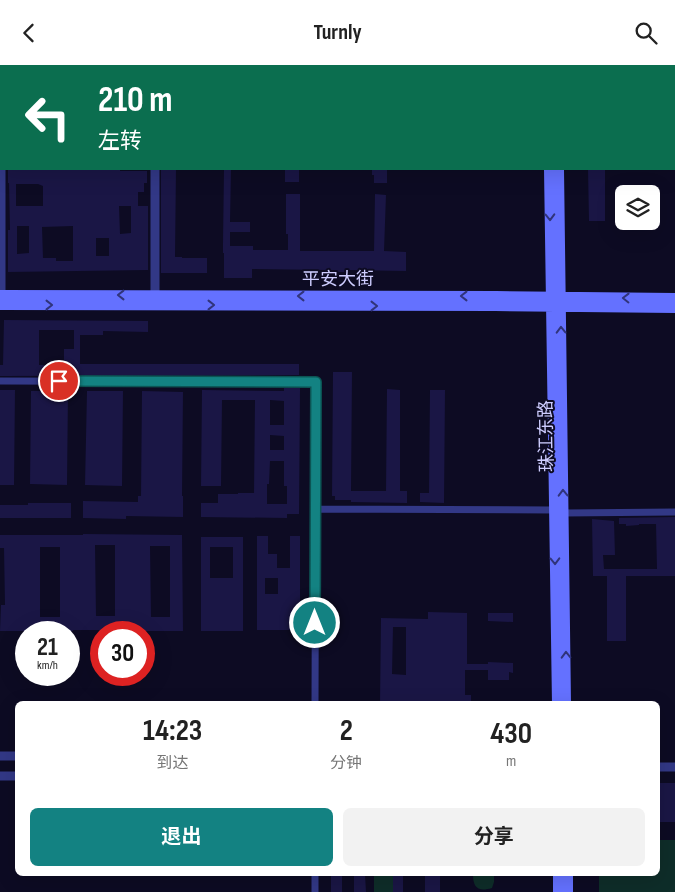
<!DOCTYPE html>
<html lang="zh">
<meta charset="utf-8">
<style>
:root{--surface:#fff;--page:#f2f2f2;--text:#222;--muted:#767676;--accent:#138282}
body{margin:0;font-family:"Sofia Sans Condensed","Noto Sans SC",sans-serif;background:var(--page);color:var(--text);height:100vh;display:flex;flex-direction:column;font-size:19px;white-space:nowrap}
*{box-sizing:border-box;margin:0}
p{font-size:16px;color:var(--muted)}
.icon{flex:none;width:28px;height:28px;fill:none;stroke:currentColor;stroke-width:2;stroke-linecap:round;stroke-linejoin:round}
.map{position:relative;flex:1;overflow:hidden}
.details{position:absolute;left:15px;top:636px;width:645px;height:175px;display:flex;flex-direction:column;background:var(--surface);border-radius:8px;box-shadow:0 5px 20px #0002}
.details>*{flex:none}
.top-card{position:absolute;left:0px;top:0px;width:675px;height:105px;box-shadow:0 5px 20px #0002;background:#0b6e4f;color:#fff;overflow:hidden}
.fabs{position:absolute;left:615px;top:120px;display:grid;gap:10px}
.fabs a{display:grid;place-items:center;width:45px;height:45px;border-radius:8px;background:var(--surface);box-shadow:0 5px 20px #0002;font-size:25px}
.speed{position:absolute;left:15px;top:556px;display:flex;gap:10px;font-size:25px;font-weight:700;text-align:center}
.speed>*{display:grid;place-content:center;width:65px;height:65px;border-radius:50%;background:var(--surface);box-shadow:0 5px 20px #0002;line-height:1}
.speed small{font-size:12px;font-weight:400}
.speed .limit{border:8px solid #d22;background:#fff;color:#111}
.pin{position:absolute;display:grid;place-items:center;width:42px;height:42px;color:#fff;margin:-21px;border:2px solid #fff;border-radius:50%;box-shadow:0 1px 5px #0007}
.me{position:absolute;width:55px;margin:-28px;rotate:0deg;stroke-linejoin:round;filter:drop-shadow(0 0 4px #0008)}
.turn{display:flex;align-items:center;gap:18px;height:105px;padding:0 15px;font-size:22px}
.turn .icon{width:65px;height:65px;stroke-width:2.5}
.turn b{display:block;font-size:35px;line-height:42px}
.eta{display:flex;justify-content:space-evenly;align-items:center;height:85px;text-align:center}
.eta b{font-size:30px;font-weight:700;line-height:35px}
.action{display:flex;gap:10px;margin-top:auto;padding:10px 15px}
.action a{flex:1;height:58px;border-radius:8px;background:var(--accent);color:#fff;font-size:20px;font-weight:700;line-height:58px;text-align:center}
.action a+a{background:var(--page);color:var(--text)}
header{display:flex;justify-content:space-between;align-items:center;height:65px;padding:0 15px;background:var(--surface);font-size:22px;font-weight:700}
.map>svg:first-child{display:block}
.green{fill:#0e2d29}
.building{fill:#1a1645;fill-rule:evenodd}
.lines{fill:none;stroke-linecap:round;stroke-linejoin:round}
.minor{stroke:#323886;stroke-width:7}
.tertiary{stroke:#323886;stroke-width:9}
.secondary{stroke:#6471ff;stroke-width:10}
.oneway{stroke:#30347b}
.route-casing{stroke:#0c5454;stroke-width:12}
.route{stroke:#138282;stroke-width:9}
.labels{text-anchor:middle;stroke-width:4;stroke-linejoin:round;paint-order:stroke}
.street-label{font-size:18px;fill:#cecdff;stroke:#0d0b23}
</style>
<header><svg class="icon" aria-label="back" viewBox="0 0 24 24"><path d="M15 5l-7 7 7 7"/></svg>Turnly<svg class="icon" aria-label="search" viewBox="0 0 24 24"><circle cx="10" cy="10" r="6"/><path d="M15 15l6 6"/></svg></header>
<div class="map">
<svg width="675" height="827" viewBox="0 0 675 827">
<rect width="100%" height="100%" fill="#0d0b23"/>
<path class="green" d="M 658,775 L 675,775 L 675,827 L 599,827 L 599,809 L 658,809 Z
M 374,809 L 393,809 L 393,827 L 374,827 Z
M 473,809 L 494,809 L 494,817 L 492,823 C 478,827 473,823 473,809 Z"/>
<path class="building" d="M 8,104 L 120,104 L 120,106 L 147,106 L 147,118 L 144,118 L 144,127 L 138,127 L 138,141 L 148,141 L 148,205 L 8,207 L 8,165 L 10,165 L 9,118 L 8,118 ZM 16,119 L 38,119 L 43,121 L 43,141 L 16,141 ZM 119,141 L 131,141 L 131,168 L 120,169 ZM 17,161 L 29,161 L 29,188 L 17,189 ZM 73,161 L 73,196 L 56,196 L 56,193 L 43,193 L 42,162 ZM 96,173 L 109,173 L 109,191 L 96,191 Z
M 161,104 L 176,104 L 175,192 L 182,192 L 182,193 L 207,193 L 207,208 L 161,208 Z
M 224,104 L 231,104 L 230,157 L 250,157 L 250,167 L 230,167 L 230,181 L 253,181 L 253,185 L 288,185 L 288,169 L 286,169 L 286,129 L 300,129 L 300,186 L 374,186 L 375,129 L 386,130 L 384,186 L 406,187 L 406,206 L 347,205 L 347,207 L 326,207 L 326,205 L 252,204 L 252,213 L 224,213 L 224,188 L 223,188 L 223,178 Z
M 285,104 L 299,104 L 299,117 L 285,117 Z
M 372,104 L 387,104 L 387,118 L 374,118 L 374,110 L 372,110 Z
M 588,104 L 605,104 L 605,156 L 589,156 Z
M 4,255 L 148,256 L 148,267 L 103,266 L 103,270 L 80,270 L 80,299 L 299,299 L 299,310 L 0,311 L 0,300 L 3,300 ZM 39,265 L 74,265 L 74,284 L 64,284 L 64,300 L 39,300 Z
M 333,307 L 352,307 L 351,426 L 386,426 L 387,324 L 400,325 L 400,426 L 407,426 L 407,438 L 351,437 L 351,435 L 335,435 L 335,431 L 332,431 Z
M 284,323 L 300,323 L 299,449 L 287,449 L 287,453 L 201,452 L 201,438 L 218,438 L 218,429 L 238,429 L 238,428 L 254,428 L 255,335 L 222,335 L 221,421 L 201,421 L 202,325 L 284,326 ZM 270,335 L 284,336 L 284,360 L 270,360 ZM 270,370 L 284,371 L 284,385 L 270,385 ZM 270,396 L 284,396 L 284,421 L 287,421 L 287,439 L 267,439 L 267,419 L 269,419 Z
M 0,325 L 15,325 L 14,420 L 0,420 Z
M 430,325 L 445,325 L 444,438 L 420,437 L 420,428 L 429,428 Z
M 31,326 L 68,326 L 67,420 L 30,419 Z
M 87,326 L 123,326 L 122,421 L 85,420 Z
M 142,326 L 183,327 L 182,431 L 183,431 L 183,452 L 126,451 L 126,454 L 83,453 L 83,436 L 138,437 L 138,431 L 141,431 Z
M 28,438 L 71,438 L 71,453 L 0,453 L 0,440 L 28,440 Z
M 675,452 L 675,511 L 626,511 L 626,576 L 607,576 L 607,511 L 593,511 L 592,454 L 614,456 L 615,490 L 603,490 L 604,504 L 657,504 L 656,459 L 639,459 L 639,460 L 626,461 L 626,459 L 619,459 L 619,453 Z
M 83,469 L 182,470 L 183,566 L 139,566 L 139,565 L 73,565 L 73,566 L 0,566 L 1,540 L 5,540 L 4,483 L 0,483 L 0,470 L 83,470 ZM 95,480 L 115,480 L 115,551 L 96,551 ZM 150,481 L 170,481 L 170,552 L 151,552 ZM 40,482 L 60,482 L 60,552 L 40,552 Z
M 257,471 L 268,471 L 268,489 L 277,489 L 277,503 L 290,503 L 290,471 L 300,471 L 300,565 L 257,565 ZM 265,513 L 278,513 L 278,529 L 265,529 Z
M 201,472 L 243,472 L 243,566 L 201,566 ZM 210,482 L 233,482 L 233,513 L 210,513 Z
M 428,547 L 467,548 L 467,599 L 488,599 L 488,597 L 513,598 L 513,608 L 509,607 L 509,615 L 488,615 L 488,605 L 465,605 L 465,630 L 471,630 L 471,639 L 380,639 L 381,553 L 428,554 ZM 393,562 L 406,562 L 406,610 L 392,609 Z
M 488,548 L 513,548 L 513,557 L 488,556 Z
M 658,718 L 675,718 L 675,757 L 658,757 Z
M 331,809 L 342,809 L 342,827 L 331,827 Z
M 354,809 L 365,809 L 366,827 L 354,827 Z
M 393,809 L 403,809 L 403,827 L 393,827 Z
M 425,809 L 440,809 L 440,827 L 425,827 Z"/>
<g class="lines">
<path class="minor" d="M 2,104 L 2,230
M 0,316 L 316,317 L 315,639
M 315,444 L 554,445
M 564,448 L 675,447
M 315,827 L 315,809"/>
<path class="tertiary" d="M 154,0 L 154,1
M 155,104 L 155,230
M 0,691 L 18,691
M 658,702 L 675,702
M 0,711 L 18,711"/>
<path class="secondary" d="M 547,0 L 548,1
M 557,0 L 557,1
M 549,104 L 557,639
M 559,104 L 566,639
M 0,230 L 496,231 L 675,233
M 0,240 L 495,241 L 675,243
M 558,809 L 558,827
M 568,809 L 568,827"/>
</g>
<defs><path id="oneway-chevron" d="M-2-3.5L2.5 0L-2 3.5" fill="none" stroke-width="1.6" stroke-linecap="round" stroke-linejoin="round" transform="scale(1.25)"/></defs>
<g class="oneway">
<use href="#oneway-chevron" transform="translate(550 152) rotate(89)"/>
<use href="#oneway-chevron" transform="translate(121 230) rotate(-180)"/>
<use href="#oneway-chevron" transform="translate(301 231) rotate(-180)"/>
<use href="#oneway-chevron" transform="translate(464 231) rotate(-180)"/>
<use href="#oneway-chevron" transform="translate(626 233) rotate(-179)"/>
<use href="#oneway-chevron" transform="translate(49 240)"/>
<use href="#oneway-chevron" transform="translate(211 240)"/>
<use href="#oneway-chevron" transform="translate(374 241)"/>
<use href="#oneway-chevron" transform="translate(561 265) rotate(-91)"/>
<use href="#oneway-chevron" transform="translate(563 428) rotate(-91)"/>
<use href="#oneway-chevron" transform="translate(555 496) rotate(89)"/>
<use href="#oneway-chevron" transform="translate(566 590) rotate(-91)"/>
</g>
<g class="lines">
<defs>
<path id="route" d="M 59,316 L 316,317 L 315,558"/>
</defs>
<use href="#route" class="route-casing"/>
<use href="#route" class="route"/>
</g>
<g class="labels">
<g class="street-label">
<text x="338" y="220">平安大街</text>
<text transform="translate(546 371) rotate(-91)" y="6">珠江东路</text>
</g>
</g>
</svg>
<div class="fabs">
<a><svg class="icon" aria-label="layers" viewBox="0 0 24 24"><path d="M12 4l9 5-9 5-9-5zM3 14l9 5 9-5"/></svg></a>
</div>
<div class="speed"><div>21<small>km/h</small></div><div class="limit">30</div></div>
<div class="pin" style="left:59px;top:316px;background:#d93025"><svg class="icon" aria-label="arrive" viewBox="0 0 24 24"><path d="M6 21V4h12l-3 4 3 4H6"/></svg></div>
<svg class="me" style="left:315px;top:558px" viewBox="-20 -20 40 40"><circle r="17" fill="#138282" stroke="#fff" stroke-width="3"/><path d="M0-11L8 9 0 5-8 9z" fill="#fff"/></svg>
<div class="top-card">
<div class="turn"><svg class="icon" aria-label="left" viewBox="0 0 24 24"><path d="M17 20v-9H6M10 6l-5 5 5 5"/></svg><div><b>210 m</b>左转</div></div>
</div>
<section class="details">
<div class="eta">
<div><b>14:23</b><p>到达</p></div>
<div><b>2</b><p>分钟</p></div>
<div><b>430</b><p>m</p></div>
</div>
<div class="action"><a>退出</a><a>分享</a></div>
</section>
</div>
